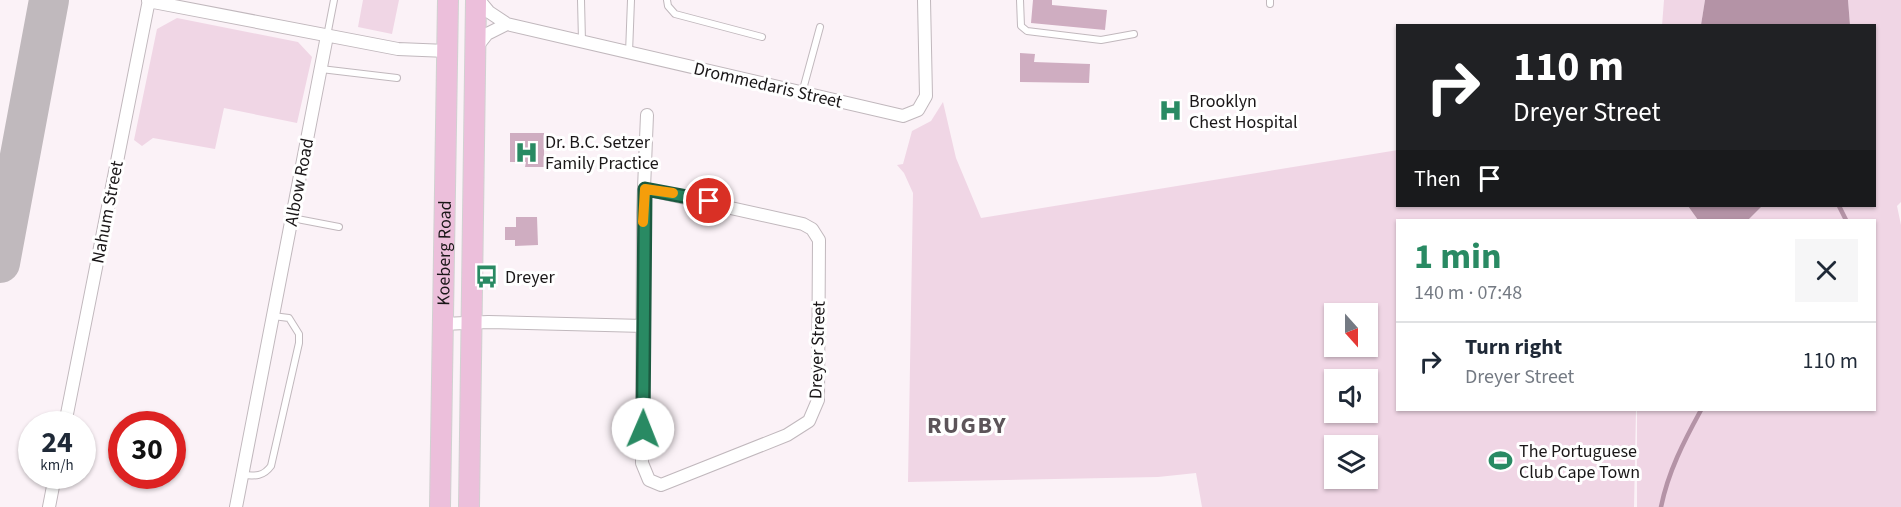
<!DOCTYPE html>
<meta charset="utf-8">
<style>
:root{--surface:#fff;--page:#f6f6f7;--text:#1f2937;--muted:#747a83;--line:#e0e1e3;--accent:#298a63}
body{margin:0;font-family:"Source Sans 3",sans-serif;background:var(--page);color:var(--text);height:100vh;display:flex;flex-direction:column;font-size:22px;white-space:nowrap}
*{box-sizing:border-box;margin:0}
p{font-size:20px;color:var(--muted)}
.icon{flex:none;width:33px;height:33px;fill:none;stroke:currentColor;stroke-width:2;stroke-linecap:round;stroke-linejoin:round}
.map{position:relative;flex:1;overflow:hidden}
.drawer{position:absolute;left:1396px;top:219px;width:480px;height:192px;display:flex;flex-direction:column;background:var(--surface);border-radius:0px;box-shadow:0 2px 4px #0004}
.drawer>*{flex:none}
.top-card{position:absolute;left:1396px;top:24px;width:480px;height:183px;border-radius:0px;box-shadow:0 2px 4px #0004;background:#202124;color:#fff;overflow:hidden}
.needle{width:39px;rotate:159deg}
.tools{position:absolute;left:1324px;top:303px;display:grid;gap:12px}
.tools a{display:grid;place-items:center;width:54px;height:54px;border-radius:0px;background:var(--surface);box-shadow:0 2px 4px #0004;font-size:30px}
.speed{position:absolute;left:18px;top:411px;display:flex;gap:12px;font-size:30px;font-weight:700;text-align:center}
.speed>*{display:grid;place-content:center;width:78px;height:78px;border-radius:50%;background:var(--surface);box-shadow:0 2px 4px #0004;line-height:1}
.speed small{font-size:15px;font-weight:400}
.speed .limit{border:9px solid #d22;background:#fff;color:#111}
.pin{position:absolute;display:grid;place-items:center;width:51px;height:51px;color:#fff;margin:-26px;border:3px solid #fff;border-radius:50%;box-shadow:0 2px 6px #0007}
.me{position:absolute;width:66px;margin:-33px;rotate:1deg;stroke-linejoin:round;filter:drop-shadow(0 0 4px #0008)}
.turn{display:flex;align-items:center;gap:21px;height:126px;padding:0 18px;font-size:27px}
.turn .icon{width:78px;height:78px;stroke-width:2.5}
.turn b{display:block;font-size:42px;line-height:51px}
.then{display:flex;align-items:center;height:57px;padding:0 18px;background:#0003;gap:12px;font-size:22px}
.round{display:grid;place-items:center;flex:none;width:63px;height:63px;border-radius:0px;background:var(--page)}
.headline{display:flex;align-items:center;justify-content:space-between;height:102px;padding:0 18px}
h1{font-size:36px;font-weight:700;line-height:45px;color:var(--accent)}
ul{padding:0;list-style:none}
li{display:flex;align-items:center;gap:18px;height:78px;padding:0 18px;border-top:2px solid var(--line)}
li div{flex:1}
li b{display:block;font-size:22px}
li em{font-style:normal}
.map>svg:first-child{display:block}
.green{fill:#f0d6e5;fill-rule:evenodd}
.water{fill:#b493a6}
.lines{fill:none;stroke-linecap:round;stroke-linejoin:round}
.stream{stroke:#b493a6;stroke-width:4.5}
.taxiway{stroke:#c0b9bd;stroke-width:40}
.building{fill:#cfadc1}
.service-casing{stroke:#c1b8bd;stroke-width:8}
.minor-casing{stroke:#c1b8bd;stroke-width:14}
.primary-casing{stroke:#d1d1d1;stroke-width:22}
.service{stroke:#fff;stroke-width:6}
.minor{stroke:#fff;stroke-width:12}
.primary{stroke:#ecbfdb;stroke-width:20}
.route-casing{stroke:#1b5a40;stroke-width:15}
.route{stroke:#298a63;stroke-width:10}
.slow{stroke:#f59e0b;stroke-width:10}
.labels{text-anchor:middle;stroke-width:6;stroke-linejoin:round;paint-order:stroke}
.street-label{font-size:18px;fill:#1a1718;stroke:#fff}
.poi-label{font-size:18px;fill:#1a1718;stroke:#fff;text-anchor:start}
.district-label{font-size:24px;font-weight:bold;letter-spacing:1.5px;fill:#5c5459;stroke:#fff}
</style>
<div class="map">
<svg width="1901" height="507" viewBox="0 0 1901 507">
<rect width="100%" height="100%" fill="#fbf2f7"/>
<path class="green" d="M 363,0 L 399,0 L 392,34 L 358,27 Z
M 1664,0 L 1705,0 L 1701,25 L 1662,26 Z
M 1848,0 L 1901,0 L 1901,202 L 1897,206 L 1901,225 L 1901,507 L 1637,507 L 1637,410 L 1875,410 L 1875,220 L 1748,220 L 1762,206 L 1875,206 L 1875,26 L 1850,25 Z
M 177,18 L 298,42 L 312,57 L 297,123 L 224,108 L 215,149 L 153,138 L 142,146 L 134,140 L 157,29 Z
M 943,102 L 956,158 L 981,218 L 1398,150 L 1398,206 L 1688,206 L 1698,220 L 1398,220 L 1398,410 L 1636,410 L 1634,507 L 1202,507 L 1196,473 L 1158,477 L 908,482 L 913,193 L 904,173 L 897,165 L 903,164 L 912,131 L 931,121 ZM 1335,314 L 1368,314 L 1368,346 L 1335,346 ZM 1335,380 L 1368,380 L 1368,412 L 1335,412 ZM 1335,446 L 1368,446 L 1368,478 L 1335,478 Z"/>
<path class="water" d="M 1705,0 L 1848,0 L 1850,25 L 1701,25 Z
M 1688,206 L 1762,206 L 1748,220 L 1698,220 Z"/>
<g class="lines">
<path class="stream" d="M 1839,206 L 1846,220
M 1661,507 C 1668,472 1684,441 1701,410"/>
<path class="taxiway" d="M 0,263 L 49,0"/>
</g>
<path class="building" d="M 1033,0 L 1052,0 L 1052,5 L 1107,10 L 1105,30 L 1031,23 Z
M 1020,53 L 1035,54 L 1034,62 L 1090,64 L 1089,83 L 1020,82 Z
M 510,133 L 544,133 L 544,167 L 525,167 L 526,162 L 510,162 Z
M 516,217 L 537,217 L 538,245 L 515,246 L 515,240 L 505,240 L 505,227 L 516,227 Z"/>
<g class="lines">
<defs>
<path id="service" d="M 581,0 L 582,41
M 667,0 L 668,6 L 675,14 L 762,37
M 1020,0 L 1021,26 L 1027,31 L 1101,40 L 1134,34
M 1270,4 L 1270,0
M 327,36 L 334,0
M 629,53 L 631,0
M 321,69 L 397,78
M 802,93 L 820,27
M 292,218 L 339,227
M 242,475 C 255,476 263,477 271,466 L 299,343 L 299,334 L 289,318 L 273,316"/>
<path id="minor" d="M 479,0 L 489,12 L 507,24 L 903,116 L 918,110 L 926,96 L 924,0
M 148,1 L 398,49 L 447,51
M 476,48 L 487,34 L 507,24
M 645,189 L 803,224 L 812,229 L 819,240 L 818,400 L 809,421 L 787,435 L 661,485 L 649,480 L 642,463 L 643,213 L 647,115
M 443,324 L 488,322 L 644,326
M 65,424 L 149,0
M 49,507 L 55,476
M 236,507 L 327,36"/>
<g id="primary">
<path id="s1" d="M 440,507 L 448,0"/>
<path d="M 469,507 L 476,0"/>
</g>
</defs>
<use href="#service" class="service-casing"/>
<use href="#minor" class="minor-casing"/>
<use href="#primary" class="primary-casing"/>
<use href="#service" class="service"/>
<use href="#minor" class="minor"/>
<use href="#primary" class="primary"/>
</g>
<g class="lines">
<defs>
<path id="route" d="M 643,429 L 645,189 L 709,201"/>
</defs>
<use href="#route" class="route-casing"/>
<use href="#route" class="route"/>
<path class="slow" d="M 643,222 L 645,189 L 673,193"/>
</g>
<defs>
<symbol id="hospital-bare" viewBox="-9 -9 18 18"><path d="M-5-5h3v3.5h4V-5h3V5h-3V1.5h-4V5h-3Z" fill="#298a63" stroke="#fff" stroke-width="2.5" paint-order="stroke"/></symbol>
<symbol id="bus-bare" viewBox="-9 -9 18 18"><path d="M-5-6H5V4H4V6H2V4H-2V6H-4V4H-5ZM-3.5-4V0h7V-4ZM-3.5 1.2v1.5H-2V1.2ZM2 1.2v1.5H3.5V1.2Z" fill="#298a63" stroke="#fff" stroke-width="2.5" paint-order="stroke"/></symbol>
<symbol id="stadium-bare" viewBox="-9 -9 18 18"><path d="M0-5a6.5 5 0 1 0 0 10a6.5 5 0 1 0 0-10ZM-3.5-1.8h7v3.6h-7Z" fill="#298a63" stroke="#fff" stroke-width="2.5" paint-order="stroke"/></symbol>
</defs>
<g fill-rule="evenodd">
<use href="#hospital-bare" x="1154" y="94" width="33" height="33"/>
<use href="#hospital-bare" x="510" y="136" width="33" height="33"/>
<use href="#bus-bare" x="470" y="260" width="33" height="33"/>
<use href="#stadium-bare" x="1484" y="444" width="33" height="33"/>
</g>
<g class="labels">
<g class="street-label">
<text transform="translate(768 85) rotate(13)" y="6">Drommedaris Street</text>
<text transform="translate(299 182) rotate(-79)" y="6">Albow Road</text>
<text transform="translate(107 212) rotate(-79)" y="6">Nahum Street</text>
<text dy="6" stroke="none"><textPath href="#s1" startOffset="254">Koeberg Road</textPath></text>
<text transform="translate(817 350) rotate(-88)" y="6">Dreyer Street</text>
</g>
<g class="poi-label">
<text x="1189" y="107">Brooklyn<tspan x="1189" dy="21">Chest Hospital</tspan></text>
<text x="545" y="148">Dr. B.C. Setzer<tspan x="545" dy="21">Family Practice</tspan></text>
<text x="505" y="283">Dreyer</text>
<text x="1519" y="457">The Portuguese<tspan x="1519" dy="21">Club Cape Town</tspan></text>
</g>
<g class="district-label">
<text x="967" y="433">RUGBY</text>
</g>
</g>
</svg>
<div class="tools">
<a><svg class="needle" viewBox="-14 -14 28 28"><path d="M0-13l5 13h-10z" fill="#e53935"/><path d="M0 13l5-13h-10z" fill="#747a83"/></svg></a>
<a><svg class="icon" aria-label="sound" viewBox="0 0 24 24"><path d="M4 9h4l5-4v14l-5-4H4zM17 9q2 3 0 6"/></svg></a>
<a><svg class="icon" aria-label="layers" viewBox="0 0 24 24"><path d="M12 4l9 5-9 5-9-5zM3 14l9 5 9-5"/></svg></a>
</div>
<div class="speed"><div>24<small>km/h</small></div><div class="limit">30</div></div>
<div class="pin" style="left:709px;top:201px;background:#d93025"><svg class="icon" aria-label="arrive" viewBox="0 0 24 24"><path d="M6 21V4h12l-3 4 3 4H6"/></svg></div>
<svg class="me" style="left:643px;top:429px" viewBox="-20 -20 40 40"><circle r="19" fill="#fff"/><path d="M0-13L10 11 0 6-10 11z" fill="#298a63"/></svg>
<div class="top-card">
<div class="turn"><svg class="icon" aria-label="right" viewBox="0 0 24 24"><path d="M7 20v-9h11M14 6l5 5-5 5"/></svg><div><b>110 m</b>Dreyer Street</div></div>
<div class="then">Then<svg class="icon" aria-label="arrive" viewBox="0 0 24 24"><path d="M6 21V4h12l-3 4 3 4H6"/></svg></div>
</div>
<section class="drawer">
<div class="headline"><div><h1>1 min</h1><p>140 m · 07:48</p></div><a class="round"><svg class="icon" aria-label="close" viewBox="0 0 24 24"><path d="M6 6l12 12M18 6L6 18"/></svg></a></div>
<ul>
<li><svg class="icon" aria-label="right" viewBox="0 0 24 24"><path d="M7 20v-9h11M14 6l5 5-5 5"/></svg><div><b>Turn right</b><p>Dreyer Street</p></div><em>110 m</em></li>
</ul>
</section>
</div>
